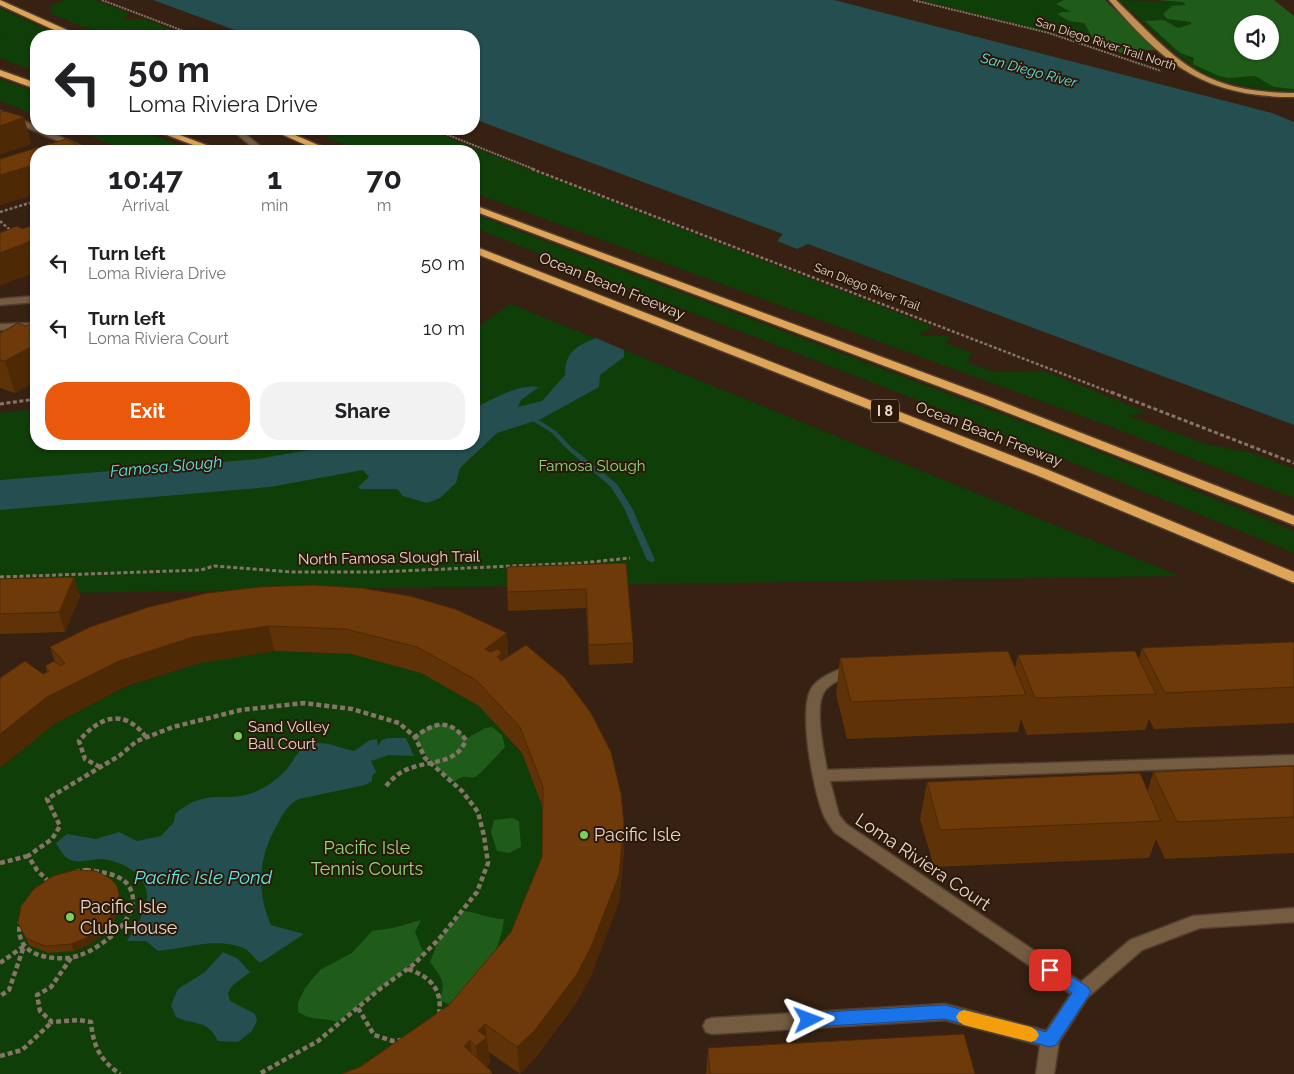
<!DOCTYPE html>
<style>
body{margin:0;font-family:Raleway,sans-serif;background:#f2f2f2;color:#202124;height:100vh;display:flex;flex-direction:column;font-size:19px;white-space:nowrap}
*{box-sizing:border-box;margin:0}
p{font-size:16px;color:#757577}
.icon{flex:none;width:28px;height:28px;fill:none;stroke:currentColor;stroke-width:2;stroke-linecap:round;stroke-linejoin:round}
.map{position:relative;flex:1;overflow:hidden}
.sheet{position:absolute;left:30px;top:145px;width:450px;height:305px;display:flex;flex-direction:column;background:#fff;border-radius:20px;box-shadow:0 1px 4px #0004}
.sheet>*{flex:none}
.guide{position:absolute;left:30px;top:30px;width:450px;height:105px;border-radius:20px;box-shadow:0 1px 4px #0004;background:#fff;color:#202124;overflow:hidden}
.controls{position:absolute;left:1234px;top:15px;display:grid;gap:10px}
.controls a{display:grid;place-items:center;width:45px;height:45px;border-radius:50%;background:#fff;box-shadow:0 1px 4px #0004;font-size:25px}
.pin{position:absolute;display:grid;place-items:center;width:42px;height:42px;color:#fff;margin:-21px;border-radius:10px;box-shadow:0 2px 8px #0006}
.me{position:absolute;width:55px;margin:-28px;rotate:87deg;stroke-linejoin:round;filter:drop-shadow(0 0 4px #0008)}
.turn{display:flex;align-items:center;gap:18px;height:105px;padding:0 15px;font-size:22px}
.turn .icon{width:65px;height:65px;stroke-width:2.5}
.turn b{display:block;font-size:35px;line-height:42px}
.eta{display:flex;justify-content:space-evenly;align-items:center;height:85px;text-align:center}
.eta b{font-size:30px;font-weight:700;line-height:35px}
.primary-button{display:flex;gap:10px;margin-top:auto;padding:10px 15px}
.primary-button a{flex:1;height:58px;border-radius:20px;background:#ea580c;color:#fff;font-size:20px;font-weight:700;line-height:58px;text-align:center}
.primary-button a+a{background:#f2f2f2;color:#202124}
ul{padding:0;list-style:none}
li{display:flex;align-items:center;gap:15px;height:65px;padding:0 15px}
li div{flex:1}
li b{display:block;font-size:19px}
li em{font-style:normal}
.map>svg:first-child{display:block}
.green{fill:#0f3e09}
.forest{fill:#205c19;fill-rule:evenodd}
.water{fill:#244e4f}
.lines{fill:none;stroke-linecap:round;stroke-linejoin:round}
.stream{fill:#244e4f;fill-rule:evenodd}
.minor-casing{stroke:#523e30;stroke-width:3}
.major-casing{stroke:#523e30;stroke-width:3}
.highway-casing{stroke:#523e30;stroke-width:3}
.path-far3{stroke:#867468;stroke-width:2;stroke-dasharray:2 1;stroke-linecap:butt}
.path-far2{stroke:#867468;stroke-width:2.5;stroke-dasharray:3 2;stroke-linecap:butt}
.path-far1{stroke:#867468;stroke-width:3;stroke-dasharray:4 2.5;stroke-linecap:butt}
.path{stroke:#867468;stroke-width:4.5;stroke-dasharray:5 3;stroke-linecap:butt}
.minor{fill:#735c3f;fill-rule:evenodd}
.major{fill:#c09051;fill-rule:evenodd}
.highway{fill:#dea457;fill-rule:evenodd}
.wall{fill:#5f3208}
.shaded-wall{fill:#4e2906}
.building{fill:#6f3a09;stroke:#4e2906}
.route{fill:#1a73e8;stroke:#114b97}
.slow{fill:#f59e0b}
.poi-dot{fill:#7bd156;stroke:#2c1808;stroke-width:2}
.labels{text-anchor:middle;stroke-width:4;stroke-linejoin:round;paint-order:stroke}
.far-street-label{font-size:12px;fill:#e5d7cd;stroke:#2c1808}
.far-water-label{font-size:14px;font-style:italic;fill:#5ee6e9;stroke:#2c1808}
.shield{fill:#2c1808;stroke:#ae9e92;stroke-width:1}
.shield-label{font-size:14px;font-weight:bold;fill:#e5d7cd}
.street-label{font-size:15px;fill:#e5d7cd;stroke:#2c1808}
.park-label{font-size:15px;fill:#8ada7f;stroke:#2c1808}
.poi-label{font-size:15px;fill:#e5d7cd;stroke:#2c1808;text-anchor:start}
.water-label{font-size:16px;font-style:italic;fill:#5ee6e9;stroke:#2c1808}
.near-poi-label{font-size:18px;fill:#e5d7cd;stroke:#2c1808;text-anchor:start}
.near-park-label{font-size:18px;fill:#8ada7f;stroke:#2c1808}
.near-street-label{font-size:18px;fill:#e5d7cd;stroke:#2c1808}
.near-water-label{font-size:19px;font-style:italic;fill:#5ee6e9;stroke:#2c1808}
</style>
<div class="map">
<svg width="1294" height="1074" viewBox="0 0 1294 1074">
<rect width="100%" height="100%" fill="#362112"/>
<!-- green -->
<g class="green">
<path d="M65,0H95L130,13L122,18C131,21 138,18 146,20C160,24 174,31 188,36H103L93,29L83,27L52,14L50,6Z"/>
<polygon points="921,0 1064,0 1057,4 1075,13 1069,21 1084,23 1096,44"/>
<path d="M1119,0L1182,2L1187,6H1172L1163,14L1167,19L1191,22V24L1178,28L1164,20L1146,21L1180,52L1229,78L1255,76L1274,87L1294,89V91C1260,90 1219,86 1191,65C1165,46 1143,21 1119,0Z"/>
<polygon points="0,8 61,36 36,36 36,71 0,58 0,37 2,36 0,35"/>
<polygon points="0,79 36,92 36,115 0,101"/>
<polygon points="71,129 134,129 196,151 129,151"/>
<polygon points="306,129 426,129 931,326 930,330 920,332 922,336 947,336 951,338 945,343 973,353 966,362 994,372 1044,371 1146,412 1129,416 1206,444 1252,453 1294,469 1294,498 1114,428 474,193 474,151 361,151"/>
<polygon points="474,214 1065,438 1294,531 1294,553 966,419 474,228"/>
<polygon points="511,304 1180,576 0,594 0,413 36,408 36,444 474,444 474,329"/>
<polygon points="274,651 351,654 421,673 479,706 522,753 545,814 544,884 513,959 393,1074 0,1074 0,768 56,723 126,687 200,663"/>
</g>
<!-- forest -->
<g class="forest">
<polygon points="1064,0 1105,0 1156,50 1140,50 1144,61 1096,44 1084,23 1069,21 1057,14 1062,12 1071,12 1056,4"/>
<path d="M1157,0H1274L1294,16V89L1274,87L1255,76L1229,78L1219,76L1193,64L1194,58L1180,53L1145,21L1164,20L1178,28L1191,24V22L1167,19L1163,14L1172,6L1186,5L1182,2ZM1242,24H1270V51H1242Z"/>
<path d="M437,724C450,724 459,729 466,739L485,728L492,727L502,735L505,747C500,752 480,775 475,777C470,779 468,776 463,777C460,777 456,781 453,782C437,768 423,756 415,737L427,727Z"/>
<polygon points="512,818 519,821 521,847 509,853 497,851 491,832 494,820"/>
<path d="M463,911C478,912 489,919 504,919C499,960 479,975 453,1006L439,1000C448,983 440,976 430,962L439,939Z"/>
<path d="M421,920L415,932L424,954L337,1022C323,1017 311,1021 298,1012V1003L305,988L320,970L352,953L372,931L393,928Z"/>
</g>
<!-- water -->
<g class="water">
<polygon points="153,0 834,0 1272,113 1294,122 1294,425 808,244 797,249 777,241 783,234 474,119 474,36 251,36"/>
<path d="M596,338L624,350V357L600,375L599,387L541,419L497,433L460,468L456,483L440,498L427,503L403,496L397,489H361L358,487L369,477L363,470L270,487L0,510V480L258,459L342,444H474V408C492,400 518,383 539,387L521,400L518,407L542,401L565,375C565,352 576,346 596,338Z"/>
<path d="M389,738H406L414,756L389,755L371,761L376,772L372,776V781L365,785L299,799C289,803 282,815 277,825C258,858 256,890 271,925L304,934L260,963C255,959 249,950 243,948C216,937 186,948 158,951L146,941H127C134,929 145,914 147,899C149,875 122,861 102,859C92,858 81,864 71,860C64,858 60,850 56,843L67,834L96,839L119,832L137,841L161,836L174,822L175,814C209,784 228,807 261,789C269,785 277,779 283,773C293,764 296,750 309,745C325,739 339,749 354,751L370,740L377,739L378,746L382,740Z"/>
<path d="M223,952L237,958L250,972L232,986L228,993L230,1001L255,1014L257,1021L252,1031L238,1042L218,1041C207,1019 196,1026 176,1017L171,1005L178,989L205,972Z"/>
</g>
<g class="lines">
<!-- stream -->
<polygon class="stream" points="527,413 556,431 571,447 617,484 632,508 655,560 654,562 651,562 647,560 624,508 611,487 567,449 552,433 525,416 524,415"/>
<!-- minor casing -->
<g class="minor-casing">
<g id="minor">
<polygon points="0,111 36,126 36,129 43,129 92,151 82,151 0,116"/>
<polygon points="231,129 239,129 266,151 257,151"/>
<polygon points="36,296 36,302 0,305 0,299"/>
<polygon points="36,323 36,329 0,330 0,324"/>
<path d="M853,665L858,667L860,670L858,673C847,677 830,682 824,692C814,708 824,752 827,770L1294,755V765L830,781L839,815L846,824L1081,982L1130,940L1193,916L1294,908V922L1200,928L1142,950L1088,997L1059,1042L1054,1074H1036L1040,1045L945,1020L712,1034L706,1032L703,1026L706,1020L712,1018L945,1004L1046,1031L1071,994L834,832C831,827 827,822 824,816C814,793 798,712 811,689C819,676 839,669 853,665Z"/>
</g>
</g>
<!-- major casing -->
<g class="major-casing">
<path id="major" d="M1109,0H1116C1178,61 1200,92 1294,93V97C1205,97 1165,65 1109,0Z"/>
</g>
<!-- highway casing -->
<g class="highway-casing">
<g id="highway">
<polygon points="0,0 76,34 77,36 67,36 0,5"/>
<polygon points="0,70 36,83 36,89 0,76"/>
<polygon points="151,129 164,129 222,151 209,151"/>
<polygon points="270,129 281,129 332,151 319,151"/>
<polygon points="474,205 992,398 1294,516 1294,525 983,403 474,211"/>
<polygon points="474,246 1046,469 1294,572 1294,583 1036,475 474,253"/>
</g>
</g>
<!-- path-far3 -->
<g class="path-far3">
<polyline points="102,0 197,36"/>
<polyline points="913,0 1049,33 1161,71"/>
<polyline points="433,129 536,170"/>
</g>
<!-- path-far2 -->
<g class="path-far2">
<polyline points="532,169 1115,394"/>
<polyline points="0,212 36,201"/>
<polyline points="0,221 9,229 10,233"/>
</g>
<!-- path-far1 -->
<g class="path-far1">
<polyline points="1111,392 1294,463"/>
<polyline points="0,404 36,399"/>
<polyline points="0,577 201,570 214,566 293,572 377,572 581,563 630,558"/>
</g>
<!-- path -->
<g class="path">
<path d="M100,767L85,759L79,741C100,716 124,708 146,737"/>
<path d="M386,786C392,779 399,772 408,769C430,760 456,765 466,740C449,718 435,722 415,737"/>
<polyline points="0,863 28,856"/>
<path d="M86,870C100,872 119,873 128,885C148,913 102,948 80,955C70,959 57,959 47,957C5,950 17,908 41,888C53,878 70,873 86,870Z"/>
<polyline points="49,882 37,870 28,856 52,839 60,826 47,799 119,756 137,741 173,727 241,710 304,703 352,709 399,723 415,737 425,758 462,791 478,812 484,836 488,863 477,892 439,939 413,965 381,988 318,1041 259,1074"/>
<path d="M71,958L51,987L37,995L40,1011L52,1022L79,1020L91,1022C93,1046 100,1060 120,1074"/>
<polyline points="0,963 24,946 9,990 0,996"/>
<path d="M408,969C431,977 443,990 439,1015"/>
<polyline points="358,1008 374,1035 393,1041 401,1040"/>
<polyline points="0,1056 22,1050 52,1022"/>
</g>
<!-- minor -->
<use href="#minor" class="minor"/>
<!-- major -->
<use href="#major" class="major"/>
<!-- highway -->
<use href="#highway" class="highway"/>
</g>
<!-- wall -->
<g class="wall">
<polygon points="66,139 85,149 86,151 36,151 36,195 36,194 0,205 0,159"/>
<polygon points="36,320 36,381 15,393 0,388 0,333 26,326"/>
<polygon points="626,563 633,643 633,663 589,665 586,608 508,611 507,592"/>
<polygon points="0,579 80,596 65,632 0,634"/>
<polygon points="208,593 509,656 624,824 624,851 619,902 592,973 578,1000 537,1056 520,1074 489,1052 490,1063 486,1067 492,1072 492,1074 341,1074 360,1067 449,1005 511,932 542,857 543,808 522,753 479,706 421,673 351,654 274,651 200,663 126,686 56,723 43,674 47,672 45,666 55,662 50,647"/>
<polygon points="1294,642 1294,723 1154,729 1149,719 1145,730 1027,735 1021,719 1018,732 847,739 836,694 840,658 1015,668 1018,655 1139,659 1142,648"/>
<polygon points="1294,766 1294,853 1165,859 1156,839 1149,858 934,867 920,819 927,782 1148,790 1153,772"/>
<polygon points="119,893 121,902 119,911 108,931 87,946 74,951 48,953 29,945 18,923"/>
<polygon points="708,1048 975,1074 706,1074"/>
</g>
<!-- shaded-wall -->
<g class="shaded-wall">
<polygon points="24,117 31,144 0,155 0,126"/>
<polygon points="85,149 86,151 76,151"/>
<polygon points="36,164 36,183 33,182 36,194 0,205 0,175"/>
<polygon points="36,239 36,272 0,286 0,253"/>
<polygon points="36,344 36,381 15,393 5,361"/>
<polygon points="74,577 80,596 65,632 59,612"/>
<polygon points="269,626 274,651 200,663 126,686 56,723 0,768 0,734 47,697 119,661 193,637"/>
<polygon points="507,633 509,659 503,663 485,649"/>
<polygon points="624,824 624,851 619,902 592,973 578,1000 537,1056 520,1074 517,1047"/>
<polygon points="117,886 121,902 119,911 108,931 87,946 74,951 71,944"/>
<polygon points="485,1024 490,1063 479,1073 476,1046 478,1031"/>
<polygon points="470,1040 473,1066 464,1046"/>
</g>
<!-- building -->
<g class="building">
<polygon points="4,111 24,117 0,126 0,112"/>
<polygon points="66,139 85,149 76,151 36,151 36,164 0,175 0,159"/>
<polygon points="36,224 36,239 0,253 0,233 17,226 22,229"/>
<polygon points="36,320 36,344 5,361 0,360 0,333 18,323 26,326"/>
<polygon points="626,563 633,643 589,645 586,589 507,592 507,567"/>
<polygon points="74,577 59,612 0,614 0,579"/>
<polygon points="312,585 361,588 410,596 455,609 507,633 485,649 490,652 498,649 502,653 497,657 501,661 526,645 564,677 591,713 611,752 621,794 624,824 619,875 591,947 577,974 535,1030 517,1047 485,1024 478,1031 487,1037 476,1046 470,1040 464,1046 492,1072 489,1074 341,1074 360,1067 449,1005 511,932 542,857 543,787 520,727 476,680 417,647 346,629 269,626 193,637 119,661 47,697 0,734 0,678 25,661 43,674 49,671 45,666 54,661 60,666 65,663 50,647 90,627 149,607 208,593 260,587"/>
<polygon points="1294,642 1294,687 1165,693 1142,648"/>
<polygon points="1008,651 1026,695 851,702 840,658"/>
<polygon points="1135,651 1156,694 1035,698 1018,655"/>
<polygon points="1294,766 1294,817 1177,822 1153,772"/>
<polygon points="1140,773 1161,821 940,830 927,782"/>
<polygon points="75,870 96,871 111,879 117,886 119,895 117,904 106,924 84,939 71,944 45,946 26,938 18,923 21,906 34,889 53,876"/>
<polygon points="964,1034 975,1074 710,1074 708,1048"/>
</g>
<!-- route -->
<polygon class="route" points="1050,963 1088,987 1091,992 1056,1045 1050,1047 945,1019 809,1027 803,1025 801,1020 803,1015 809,1013 945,1005 1046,1032 1072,993 1044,975 1042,970 1044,965"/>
<!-- slow -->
<polygon class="slow" points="964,1010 1031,1027 1036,1030 1039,1035 1036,1040 1031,1042 964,1025 959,1022 956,1017 959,1012"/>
<!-- markers -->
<g class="poi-dot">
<circle cx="238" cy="736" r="5"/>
<circle cx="584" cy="835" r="5"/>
<circle cx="70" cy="917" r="5"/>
</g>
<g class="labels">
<!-- far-street labels -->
<g class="far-street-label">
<text transform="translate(1106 44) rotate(18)" y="4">San Diego River Trail North</text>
<text transform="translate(867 287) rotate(21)" y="4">San Diego River Trail</text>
</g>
<!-- far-water labels -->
<g class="far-water-label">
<text transform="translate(1029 70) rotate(15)" y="5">San Diego River</text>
</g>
<!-- shield labels -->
<rect class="shield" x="871" y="399.5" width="28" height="23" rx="4"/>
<g class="shield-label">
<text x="885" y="416">I 8</text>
</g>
<!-- street labels -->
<g class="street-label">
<text transform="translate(612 286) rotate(22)" y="5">Ocean Beach Freeway</text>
<text transform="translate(989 434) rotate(21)" y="5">Ocean Beach Freeway</text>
<text transform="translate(389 558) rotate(-1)" y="5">North Famosa Slough Trail</text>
</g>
<!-- park labels -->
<g class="park-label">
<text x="592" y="471">Famosa Slough</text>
</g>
<!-- poi labels -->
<g class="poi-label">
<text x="248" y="732">Sand Volley<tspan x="248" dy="17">Ball Court</tspan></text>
</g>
<!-- water labels -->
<g class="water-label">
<text transform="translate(166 466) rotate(-5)" y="6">Famosa Slough</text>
</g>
<!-- near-poi labels -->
<g class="near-poi-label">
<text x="594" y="841">Pacific Isle</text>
<text x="80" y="913">Pacific Isle<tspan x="80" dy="21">Club House</tspan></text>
</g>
<!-- near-park labels -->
<g class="near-park-label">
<text x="367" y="854">Pacific Isle<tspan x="367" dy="21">Tennis Courts</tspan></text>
</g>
<!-- near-street labels -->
<g class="near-street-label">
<text transform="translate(923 862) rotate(34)" y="6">Loma Riviera Court</text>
</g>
<!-- near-water labels -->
<g class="near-water-label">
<text x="203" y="884">Pacific Isle Pond</text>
</g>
</g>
</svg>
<div class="controls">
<a><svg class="icon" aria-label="sound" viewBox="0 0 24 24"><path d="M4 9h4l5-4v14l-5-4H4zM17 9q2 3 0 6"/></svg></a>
</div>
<div class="pin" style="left:1050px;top:970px;background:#d93025"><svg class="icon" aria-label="arrive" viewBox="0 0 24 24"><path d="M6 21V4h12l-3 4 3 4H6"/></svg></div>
<svg class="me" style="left:809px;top:1020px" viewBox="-20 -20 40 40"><path d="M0-17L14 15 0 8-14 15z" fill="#1a73e8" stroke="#fff" stroke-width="4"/></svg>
<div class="guide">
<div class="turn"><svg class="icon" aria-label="left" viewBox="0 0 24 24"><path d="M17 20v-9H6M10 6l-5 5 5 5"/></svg><div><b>50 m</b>Loma Riviera Drive</div></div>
</div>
<section class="sheet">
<div class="eta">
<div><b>10:47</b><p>Arrival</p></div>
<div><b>1</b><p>min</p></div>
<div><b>70</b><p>m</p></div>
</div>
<ul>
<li><svg class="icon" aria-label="left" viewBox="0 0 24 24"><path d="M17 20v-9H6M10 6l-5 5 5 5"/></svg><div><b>Turn left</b><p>Loma Riviera Drive</p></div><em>50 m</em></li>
<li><svg class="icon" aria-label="left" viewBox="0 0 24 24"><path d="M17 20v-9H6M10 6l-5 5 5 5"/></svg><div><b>Turn left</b><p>Loma Riviera Court</p></div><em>10 m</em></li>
</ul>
<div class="primary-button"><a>Exit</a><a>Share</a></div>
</section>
</div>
